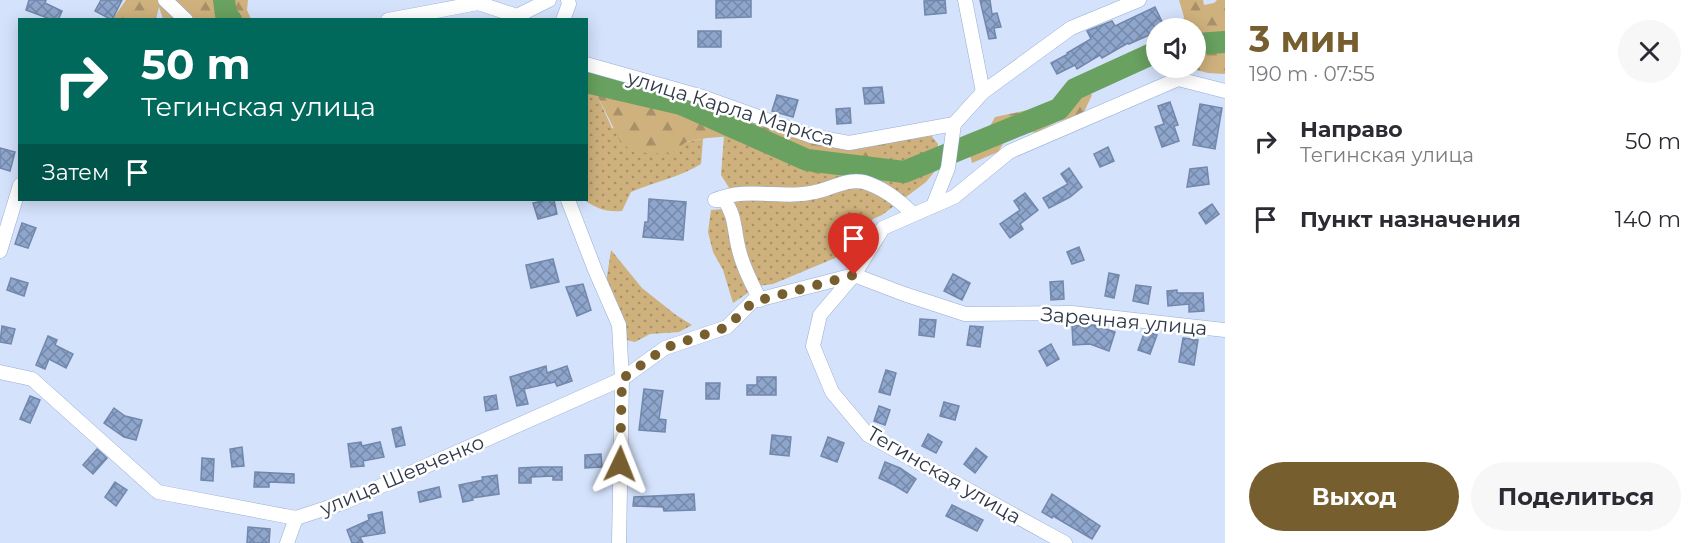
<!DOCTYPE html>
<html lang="ru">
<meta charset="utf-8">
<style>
body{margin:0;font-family:Montserrat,sans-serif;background:#f7f7f7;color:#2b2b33;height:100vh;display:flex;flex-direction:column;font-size:22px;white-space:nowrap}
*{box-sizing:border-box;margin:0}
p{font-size:20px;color:#7c7c81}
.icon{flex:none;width:33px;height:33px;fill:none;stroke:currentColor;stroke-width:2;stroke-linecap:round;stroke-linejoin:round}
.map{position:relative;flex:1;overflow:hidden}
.details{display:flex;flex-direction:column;background:#fff;width:480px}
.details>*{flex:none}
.hud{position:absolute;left:18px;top:18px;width:570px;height:183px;border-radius:0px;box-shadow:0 3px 15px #0003;background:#00695c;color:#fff;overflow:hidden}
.tools{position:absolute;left:1146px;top:18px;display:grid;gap:12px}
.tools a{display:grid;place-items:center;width:60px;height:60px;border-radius:50%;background:#fff;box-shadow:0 3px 15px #0003;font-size:30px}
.pin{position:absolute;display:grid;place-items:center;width:51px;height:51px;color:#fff;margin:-62px -26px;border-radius:50% 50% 50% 0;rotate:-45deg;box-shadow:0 0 6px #0007}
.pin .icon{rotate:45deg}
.me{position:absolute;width:66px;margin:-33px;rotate:2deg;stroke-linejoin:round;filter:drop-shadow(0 0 4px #0008)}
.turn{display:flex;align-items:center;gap:21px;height:126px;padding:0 24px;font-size:27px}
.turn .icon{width:78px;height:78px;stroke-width:2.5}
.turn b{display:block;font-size:42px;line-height:51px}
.then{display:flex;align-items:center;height:57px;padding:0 24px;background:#0003;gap:12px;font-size:22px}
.round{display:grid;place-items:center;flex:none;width:63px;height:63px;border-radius:32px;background:#f7f7f7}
.overview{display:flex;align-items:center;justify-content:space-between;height:102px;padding:0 24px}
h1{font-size:36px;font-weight:700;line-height:45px;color:#775e2f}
.primary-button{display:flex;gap:12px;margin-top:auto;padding:12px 24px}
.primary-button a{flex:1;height:69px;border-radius:36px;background:#775e2f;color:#fff;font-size:24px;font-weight:700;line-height:69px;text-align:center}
.primary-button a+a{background:#f7f7f7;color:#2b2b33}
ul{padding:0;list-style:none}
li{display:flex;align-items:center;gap:18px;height:78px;padding:0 24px}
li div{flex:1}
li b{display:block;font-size:22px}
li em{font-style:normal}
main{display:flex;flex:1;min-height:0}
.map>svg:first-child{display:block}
.grass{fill:url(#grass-dots)}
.forest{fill:url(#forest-firs)}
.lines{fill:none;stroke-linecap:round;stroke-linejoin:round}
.river{stroke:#68a160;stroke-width:22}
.building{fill:url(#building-cross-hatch);stroke:#7187ac;stroke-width:1.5}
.street-casing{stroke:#97add5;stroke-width:15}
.street{stroke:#fff;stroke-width:14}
.route{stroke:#775e2f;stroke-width:10;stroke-dasharray:0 18}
.labels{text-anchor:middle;stroke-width:5;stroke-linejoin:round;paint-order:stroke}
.street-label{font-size:20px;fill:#2f3848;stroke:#fff}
</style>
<main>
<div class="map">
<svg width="1225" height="543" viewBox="0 0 1225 543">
<defs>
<pattern id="grass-dots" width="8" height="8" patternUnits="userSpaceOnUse" patternTransform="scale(1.5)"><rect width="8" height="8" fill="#ceb17d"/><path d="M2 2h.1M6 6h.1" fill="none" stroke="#a89168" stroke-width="1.8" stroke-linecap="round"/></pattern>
<pattern id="forest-firs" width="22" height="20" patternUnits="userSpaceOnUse" patternTransform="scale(1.5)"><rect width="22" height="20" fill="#ceb17d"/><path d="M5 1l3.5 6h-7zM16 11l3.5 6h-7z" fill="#a89168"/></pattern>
<pattern id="building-cross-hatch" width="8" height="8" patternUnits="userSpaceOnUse" patternTransform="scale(1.5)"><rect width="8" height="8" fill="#8fa6cc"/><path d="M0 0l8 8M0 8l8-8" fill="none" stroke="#7588a8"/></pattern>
</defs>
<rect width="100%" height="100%" fill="#d4e2fb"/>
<!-- grass -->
<g class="grass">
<path d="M587,88L597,95L612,128L686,142L703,139L701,164C680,177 654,182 631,192L622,211C605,212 598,209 584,200H586Z"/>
<polygon points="930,134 938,144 935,171 926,182 882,215 873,219 848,250 840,256 773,284 758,286 733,303 723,270 713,252 708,232 711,210 724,209 733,194 721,175 724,136 733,136 741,143 777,153 806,171 886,140"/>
<polygon points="611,250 642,288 676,315 692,325 679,332 650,334 635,342 626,340 606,283"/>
</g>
<!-- forest -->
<g class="forest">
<polygon points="126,0 248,0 247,10 251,19 163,19 159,7 156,19 112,20"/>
<polygon points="1179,0 1203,0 1204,5 1214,3 1217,0 1225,0 1225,74 1208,73 1189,68 1196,68 1196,28 1181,28 1184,17"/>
<polygon points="586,64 811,136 886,140 883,161 858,176 829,176 806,171 777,153 741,143 733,136 707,138 686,142 670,154 646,153 629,149 619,139 597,95 587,88"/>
<polygon points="1087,89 1092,95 1083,114 1057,122 1037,132 1009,134 998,152 972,163 966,140 986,133 995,117 1047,106 1065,95"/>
</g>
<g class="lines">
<!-- river -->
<g class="river">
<polyline points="224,0 226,15 231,20"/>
<polyline points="1196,44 1225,42"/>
<polyline points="586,82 681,104 807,160 904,172 1059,109 1075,89 1156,52"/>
</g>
</g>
<!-- building -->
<g class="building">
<polygon points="29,0 46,0 45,3 62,11 58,20 53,20 26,10"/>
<polygon points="101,0 122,0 112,20 95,11"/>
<polygon points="716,0 751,0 751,17 716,18"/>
<polygon points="945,0 946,13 925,15 924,1"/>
<polygon points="980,0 990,0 992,14 997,13 1001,27 994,28 996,38 989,39"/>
<polygon points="1155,7 1165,28 1156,28 1156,32 1129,44 1128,43 1102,58 1100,55 1077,69 1075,65 1057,74 1051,63 1068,54 1067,53 1091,39 1087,31 1112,21 1115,26"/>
<rect x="698" y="31" width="23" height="16"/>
<polygon points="882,87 884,103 865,104 863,88"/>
<polygon points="777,95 798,100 793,117 772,111"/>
<polygon points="1170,102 1178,125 1174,126 1179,141 1162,147 1155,127 1164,124 1158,106"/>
<polygon points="1200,104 1222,108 1215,149 1193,145"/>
<polygon points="850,108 851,123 837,124 836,109"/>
<polygon points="1108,147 1114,161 1100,167 1094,154"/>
<polygon points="0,148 15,152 10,171 0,168"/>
<polygon points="1207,167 1209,184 1187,187 1190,169"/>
<polygon points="1069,168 1082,187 1070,197 1049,208 1043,198 1068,184 1061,174"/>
<polygon points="1025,193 1038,210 1020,224 1023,229 1010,238 1000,224 1020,210 1014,201"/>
<polygon points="649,199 686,202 683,240 643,237 645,222 648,222"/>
<polygon points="547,200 554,200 557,214 538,219 533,203"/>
<polygon points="1212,204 1219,214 1206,224 1199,213"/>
<polygon points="22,223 36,228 28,248 15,244"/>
<polygon points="1079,247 1084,260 1072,264 1067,252"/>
<polygon points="553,259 559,282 531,288 526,265"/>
<polygon points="1109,273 1119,275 1114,298 1105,296"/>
<polygon points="953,274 970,283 962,300 944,291"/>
<polygon points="11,278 28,283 24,296 7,290"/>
<polygon points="1063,281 1064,299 1051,300 1050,282"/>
<polygon points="583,284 591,310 577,316 566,287"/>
<polygon points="1136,285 1151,287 1148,304 1133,301"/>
<polygon points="1177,290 1177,293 1203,293 1204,311 1189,312 1189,304 1168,306 1167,291"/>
<polygon points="920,319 936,320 934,337 919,335"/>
<polygon points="1094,325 1115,332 1109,351 1090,344 1073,345 1072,326"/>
<polygon points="2,326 15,329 11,344 0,342"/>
<polygon points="970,326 983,327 980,347 967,345"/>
<polygon points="1145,331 1157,335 1150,354 1138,350"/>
<polygon points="48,336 57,340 55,345 73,354 66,368 49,359 45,369 36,365"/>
<polygon points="1183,338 1198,340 1194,365 1179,362"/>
<polygon points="1051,344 1059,359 1047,366 1039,351"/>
<polygon points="546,366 547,373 567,366 572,381 557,386 555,382 524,389 528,404 517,406 510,377"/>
<polygon points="886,370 896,373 890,395 879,392"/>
<polygon points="757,377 776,377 776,395 747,395 747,385 757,385"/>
<polygon points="706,383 720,383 719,399 706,399"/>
<polygon points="644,389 663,391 659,419 666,420 665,432 639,430"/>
<polygon points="496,395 498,409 486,411 484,397"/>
<polygon points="30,396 40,400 30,423 20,419"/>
<polygon points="944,402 959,406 955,420 940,416"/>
<polygon points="879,406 890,410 885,425 874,421"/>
<polygon points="114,408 125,416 142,420 136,440 124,437 104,423"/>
<polygon points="401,427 405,445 396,447 392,429"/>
<polygon points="928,434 942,442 936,453 922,446"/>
<polygon points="772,435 791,437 789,456 770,454"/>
<polygon points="828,437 844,443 837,462 821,456"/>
<polygon points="361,442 362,446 380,442 384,457 363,461 364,466 351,467 348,444"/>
<polygon points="242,447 244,466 232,467 230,449"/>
<polygon points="976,448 987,457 975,473 964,464"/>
<polygon points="97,449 107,458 93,474 83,465"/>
<polygon points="601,454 602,467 585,468 585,455"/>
<polygon points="202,458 214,459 213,481 201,480"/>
<polygon points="885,462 900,468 916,479 907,493 894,485 879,478"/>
<polygon points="540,467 562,467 562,480 553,480 553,476 531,477 531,483 519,483 519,468"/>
<polygon points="255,472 294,474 294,483 269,482 269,487 254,487"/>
<polygon points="497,475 499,494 472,498 473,500 463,502 459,485 483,480 482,477"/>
<polygon points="115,482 127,490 116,506 105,497"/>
<polygon points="439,487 441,497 420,502 418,492"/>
<polygon points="694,494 695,510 664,511 663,507 633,506 634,497"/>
<polygon points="1052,494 1100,526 1092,539 1053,516 1052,518 1042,512"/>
<polygon points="952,505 983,520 977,531 946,516"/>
<polygon points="382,512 385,533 360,537 363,543 352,543 347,530 369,520 368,515"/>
<polygon points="248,527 270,529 269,543 247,543"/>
</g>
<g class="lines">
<!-- street casing -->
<g class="street-casing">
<g id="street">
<polyline points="165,0 186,20"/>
<polyline points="965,0 983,92"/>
<polyline points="388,20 478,3 517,16 549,0"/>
<polyline points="563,20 569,4 568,0"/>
<polyline points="586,64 703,97 811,136 849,143 954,124 983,92 1071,28 1139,0"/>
<polyline points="568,200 595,270 619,325 622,379 619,543"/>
<polyline points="933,206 948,168 954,124"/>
<polyline points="0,251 20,185"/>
<polyline points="854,275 904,294 965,314 1072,313 1225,330"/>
<path d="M760,300C752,284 743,268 739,250C734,232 736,215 724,200H715C748,186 782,200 815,192C831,189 847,178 864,182C884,188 899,200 913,214"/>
<polyline points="0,372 32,379 158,492 296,518 345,502 622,379 665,348 727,327 753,301 854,275"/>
<polyline points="287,543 296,518"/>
<polyline points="1065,543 868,435 832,392 813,346 820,315 854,275 883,228 954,197 1009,152 1178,79 1225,91"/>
</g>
</g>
<!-- street -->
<use href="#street" class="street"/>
</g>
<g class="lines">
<!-- route -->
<polyline class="route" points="620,464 622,379 665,348 727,327 753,302 854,275"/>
</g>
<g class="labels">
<!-- street labels -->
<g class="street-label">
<text transform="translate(731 108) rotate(17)" y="7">улица Карла Маркса</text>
<text transform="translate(1124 321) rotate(5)" y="7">Заречная улица</text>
<text transform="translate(402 475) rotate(-23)" y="7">улица Шевченко</text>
<text transform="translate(944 475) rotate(30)" y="7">Тегинская улица</text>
</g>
</g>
</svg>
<div class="tools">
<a><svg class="icon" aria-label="sound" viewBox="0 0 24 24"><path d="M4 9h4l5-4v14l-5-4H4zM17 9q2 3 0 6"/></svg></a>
</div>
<div class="pin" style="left:854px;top:275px;background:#d93025"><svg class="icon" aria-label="arrive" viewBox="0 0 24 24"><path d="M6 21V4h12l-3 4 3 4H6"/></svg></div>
<svg class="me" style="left:620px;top:464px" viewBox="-20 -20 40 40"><path d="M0-17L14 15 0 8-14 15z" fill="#775e2f" stroke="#fff" stroke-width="4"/></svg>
<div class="hud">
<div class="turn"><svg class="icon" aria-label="right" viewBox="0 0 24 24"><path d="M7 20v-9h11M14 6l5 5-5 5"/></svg><div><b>50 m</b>Тегинская улица</div></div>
<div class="then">Затем<svg class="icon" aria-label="arrive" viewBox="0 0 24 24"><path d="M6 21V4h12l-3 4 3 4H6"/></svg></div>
</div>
</div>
<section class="details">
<div class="overview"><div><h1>3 мин</h1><p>190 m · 07:55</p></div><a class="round"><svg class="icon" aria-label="close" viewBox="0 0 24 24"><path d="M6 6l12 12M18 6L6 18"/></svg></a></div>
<ul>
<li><svg class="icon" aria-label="right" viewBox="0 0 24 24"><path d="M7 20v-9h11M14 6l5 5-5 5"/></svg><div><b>Направо</b><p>Тегинская улица</p></div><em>50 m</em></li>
<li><svg class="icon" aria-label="arrive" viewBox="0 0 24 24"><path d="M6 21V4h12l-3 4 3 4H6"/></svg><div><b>Пункт назначения</b></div><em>140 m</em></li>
</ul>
<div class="primary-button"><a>Выход</a><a>Поделиться</a></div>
</section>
</main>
